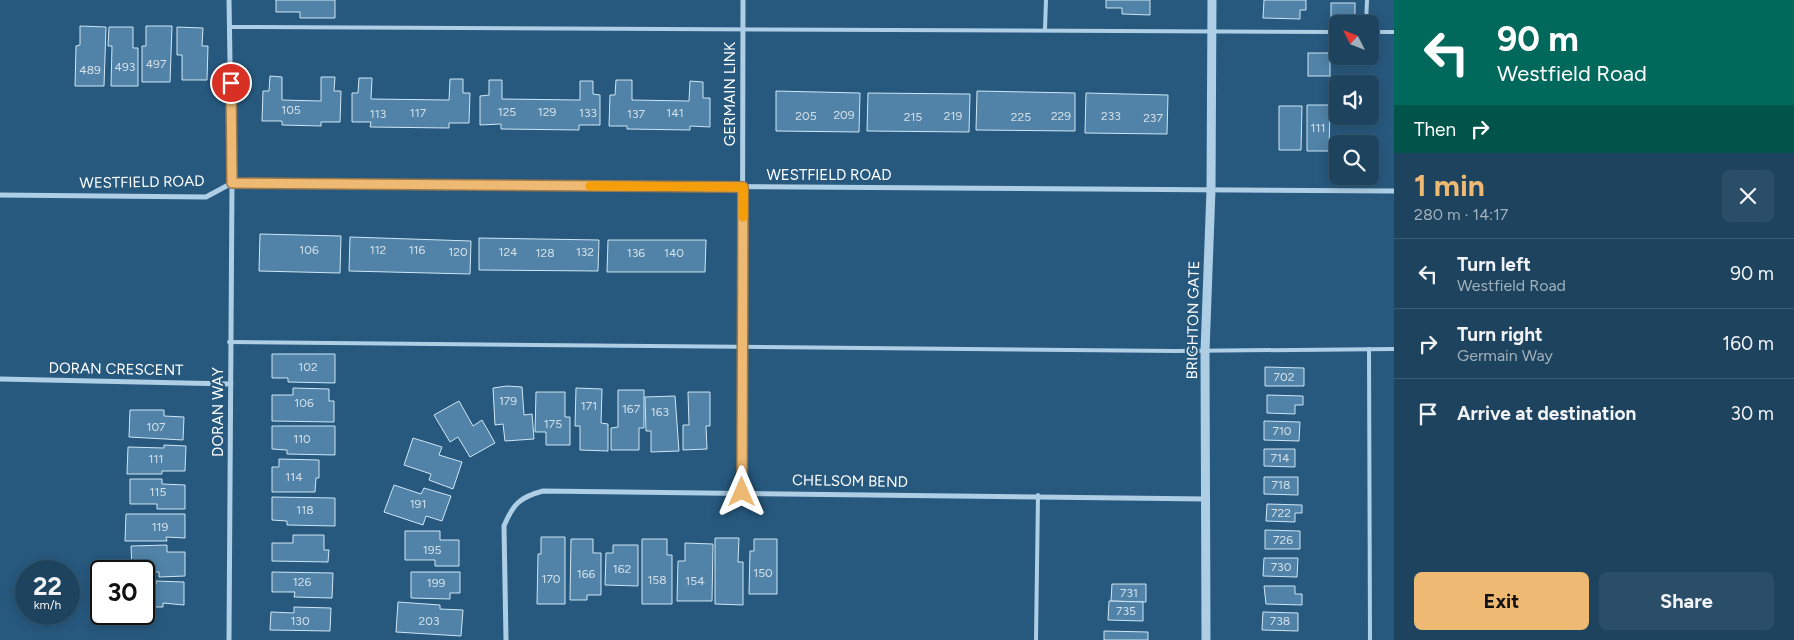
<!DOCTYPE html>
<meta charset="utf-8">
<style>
body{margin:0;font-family:Figtree,sans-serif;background:#2a4e67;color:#f1f3f6;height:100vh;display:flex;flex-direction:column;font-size:19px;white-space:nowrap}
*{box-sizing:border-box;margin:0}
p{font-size:16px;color:#a0b0bc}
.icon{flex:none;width:28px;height:28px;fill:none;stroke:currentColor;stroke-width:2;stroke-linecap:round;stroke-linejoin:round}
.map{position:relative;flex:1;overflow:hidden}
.side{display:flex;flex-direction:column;background:#1d435e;width:400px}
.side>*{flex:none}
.guide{background:#00695c;color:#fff;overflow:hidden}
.needle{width:32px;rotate:312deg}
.fabs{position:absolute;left:1329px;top:15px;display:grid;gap:10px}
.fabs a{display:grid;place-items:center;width:50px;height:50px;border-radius:8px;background:#1d435e;box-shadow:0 2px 12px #0003,0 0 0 1px #3b5c73;font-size:25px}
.speed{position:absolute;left:15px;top:560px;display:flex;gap:10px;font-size:25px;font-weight:700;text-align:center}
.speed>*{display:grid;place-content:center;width:65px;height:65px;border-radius:50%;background:#1d435e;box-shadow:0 2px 12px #0003,0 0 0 1px #3b5c73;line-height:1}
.speed small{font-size:12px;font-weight:400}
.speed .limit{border:2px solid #111;border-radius:8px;background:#fff;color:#111}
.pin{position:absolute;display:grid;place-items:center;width:42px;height:42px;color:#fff;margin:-21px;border:2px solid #fff;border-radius:50%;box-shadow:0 1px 5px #0007}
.me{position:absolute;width:55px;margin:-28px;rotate:0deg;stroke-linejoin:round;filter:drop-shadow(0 0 4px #0008)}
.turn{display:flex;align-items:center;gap:18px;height:105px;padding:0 20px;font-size:22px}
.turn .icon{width:65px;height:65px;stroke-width:2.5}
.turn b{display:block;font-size:35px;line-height:42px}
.then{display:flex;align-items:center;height:48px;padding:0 20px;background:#0003;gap:10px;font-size:19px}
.round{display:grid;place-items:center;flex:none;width:52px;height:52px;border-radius:8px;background:#2a4e67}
.headline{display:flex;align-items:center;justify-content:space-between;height:85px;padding:0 20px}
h1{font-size:30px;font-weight:700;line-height:38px;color:#edb973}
.cta{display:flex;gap:10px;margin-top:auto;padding:10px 20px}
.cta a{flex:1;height:58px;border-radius:8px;background:#edb973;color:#111;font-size:20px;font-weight:700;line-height:58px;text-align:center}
.cta a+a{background:#2a4e67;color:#f1f3f6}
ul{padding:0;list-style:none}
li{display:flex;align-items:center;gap:15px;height:70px;padding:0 20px;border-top:1px solid #3b5c73}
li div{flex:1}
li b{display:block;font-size:19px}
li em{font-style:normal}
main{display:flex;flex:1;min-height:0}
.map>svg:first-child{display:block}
.building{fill:#5083a7;stroke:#d0e6f4}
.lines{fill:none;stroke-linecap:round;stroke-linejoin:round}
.service{stroke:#adcee5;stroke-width:4}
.minor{stroke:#adcee5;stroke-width:5}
.tertiary{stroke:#adcee5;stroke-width:9}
.route-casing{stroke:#9a784b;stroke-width:12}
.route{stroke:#edb973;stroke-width:9}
.slow{stroke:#f59e0b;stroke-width:9}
.labels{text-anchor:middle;stroke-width:4;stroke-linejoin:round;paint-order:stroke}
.number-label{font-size:12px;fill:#d3e0e9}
.street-label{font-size:15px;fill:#fff;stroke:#27597e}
</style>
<main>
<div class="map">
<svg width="1394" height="640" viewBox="0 0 1394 640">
<rect width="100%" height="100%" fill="#27597e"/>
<!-- building -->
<g class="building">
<polygon points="276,0 335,0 335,18 300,18 300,12 276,12"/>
<polygon points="1106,0 1150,0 1150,15 1122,14 1122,8 1106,8"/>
<polygon points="1264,0 1306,0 1306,10 1300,10 1300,19 1263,18"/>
<rect x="1331" y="3" width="24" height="20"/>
<polygon points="80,26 106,27 104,86 75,86 76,46 80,45"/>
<polygon points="146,26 172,26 170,82 142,82 142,46 146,46"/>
<polygon points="109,27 133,27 133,48 138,48 138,86 111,86 112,46 108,46"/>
<polygon points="177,27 203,28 202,46 208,46 207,80 182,80 182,55 177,55"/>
<rect x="1308" y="53" width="22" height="23"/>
<polygon points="270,76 282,77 282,100 321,101 321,77 335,77 334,91 341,91 340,122 321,122 321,126 282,125 282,121 262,121 263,91 269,91"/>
<polygon points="359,78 372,78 371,99 449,100 450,79 463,79 463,93 470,93 469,123 449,123 449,128 370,127 371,122 352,122 352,93 358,93"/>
<polygon points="489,80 502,80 502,99 580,100 580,81 593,81 593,94 600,95 600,125 579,125 579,130 501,129 501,124 480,125 480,96 489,95"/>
<polygon points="616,80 632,80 632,100 689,101 690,81 703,82 703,98 710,98 710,127 690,126 690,130 627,129 627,126 609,126 610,95 615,95"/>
<polygon points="776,91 860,93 859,132 776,131"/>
<polygon points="977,91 1075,93 1075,131 976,130"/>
<polygon points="868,93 970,94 969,132 867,131"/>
<polygon points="1086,93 1168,95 1167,134 1085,133"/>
<polygon points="1307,105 1330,105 1329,151 1307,151"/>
<polygon points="1279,106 1302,106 1301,150 1279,150"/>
<polygon points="260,234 341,236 340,273 259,271"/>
<polygon points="350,237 471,241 470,274 349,271"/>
<polygon points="479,238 599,240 598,271 479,270"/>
<polygon points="608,240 706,240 705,272 607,272"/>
<polygon points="272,354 335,354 335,383 288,382 288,378 272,378"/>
<polygon points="1265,367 1304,368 1304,386 1265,386"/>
<polygon points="507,386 522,387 524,415 532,414 534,439 505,441 503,424 495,425 493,388"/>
<polygon points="293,388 329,389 329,401 334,401 334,422 272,421 272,395 293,395"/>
<polygon points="576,388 602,389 601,423 608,424 608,451 580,450 580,426 575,426"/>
<polygon points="618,390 644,390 644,428 639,428 639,450 611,450 611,428 618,427"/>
<polygon points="536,392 565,392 565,417 570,417 570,445 546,445 546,432 535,432"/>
<polygon points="688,392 710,392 710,426 706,426 707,449 683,450 683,425 689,425"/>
<polygon points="1267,395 1303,396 1303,405 1295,405 1295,414 1267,413"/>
<polygon points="675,396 679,451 651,452 651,431 646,431 645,397"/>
<polygon points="459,401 473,426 482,420 495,443 470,457 458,437 450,442 434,415"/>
<polygon points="130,410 164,410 164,416 184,417 183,440 129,437"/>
<polygon points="1264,421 1300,422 1299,441 1264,440"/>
<polygon points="272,426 335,426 335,455 287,454 287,450 272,449"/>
<polygon points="413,438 442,447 439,455 462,462 453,489 429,480 431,474 404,465"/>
<polygon points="164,445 186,446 185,471 162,471 162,474 127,474 128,447 164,448"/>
<polygon points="1264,449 1295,449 1295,467 1264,466"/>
<polygon points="279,459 319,460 319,478 316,478 315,492 272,492 272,467 279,467"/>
<polygon points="1264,477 1298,477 1298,495 1264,494"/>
<polygon points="130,479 162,479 162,484 185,485 185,509 157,509 157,504 130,504"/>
<polygon points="394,485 421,494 424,488 451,496 442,521 426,516 423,525 384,512"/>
<polygon points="272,497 335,498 335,526 287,525 287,521 272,520"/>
<polygon points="1267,504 1302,505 1302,513 1295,513 1295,522 1266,521"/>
<polygon points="126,514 185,514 185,538 166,537 167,541 125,541"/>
<polygon points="1265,530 1300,531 1300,549 1265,549"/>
<polygon points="405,531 440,531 440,540 459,540 459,566 435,566 435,560 405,560"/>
<polygon points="293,535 324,535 324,550 329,550 328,562 272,561 272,543 293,543"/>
<polygon points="541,537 565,537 565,604 537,604 538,554 541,554"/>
<polygon points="715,538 739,538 738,562 743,562 743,605 715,604"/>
<polygon points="571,539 593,539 593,553 601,553 601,595 587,595 587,600 570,600"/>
<polygon points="642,539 667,539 667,555 672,555 672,604 642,604"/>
<polygon points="754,539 777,539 777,594 749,594 750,551 754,551"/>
<polygon points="685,543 713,544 712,601 677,601 678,561 685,561"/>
<polygon points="167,545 167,552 185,552 185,576 159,577 159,572 132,571 131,546"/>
<polygon points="613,545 638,545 638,586 605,585 606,553 613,553"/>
<polygon points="1264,558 1298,558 1297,577 1263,576"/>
<polygon points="272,572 333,573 332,598 294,597 295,592 272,592"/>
<polygon points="411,572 460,572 460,593 450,593 450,599 411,598"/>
<polygon points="156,581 184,582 184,605 163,603 163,607 145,607 144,610 144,584 156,584"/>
<polygon points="1112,584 1146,584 1146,602 1111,601"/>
<polygon points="1264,586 1295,586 1295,594 1302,594 1302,605 1266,604"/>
<polygon points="1109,601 1143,602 1143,621 1108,620"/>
<polygon points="398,602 440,605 440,609 463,610 461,636 396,632"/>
<polygon points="294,607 331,608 330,631 270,630 271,612 294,613"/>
<polygon points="1263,612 1298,613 1298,631 1262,630"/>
<polygon points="1104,631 1148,632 1148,640 1104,640"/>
</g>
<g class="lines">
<!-- service -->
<g class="service">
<polyline points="1366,24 1367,0"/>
<polyline points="231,27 1338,32"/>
<polyline points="1045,29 1046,0"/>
<polyline points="1370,32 1394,32"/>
<polyline points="229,342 1175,351 1394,349"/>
<polyline points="1369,349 1370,640"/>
<polyline points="1036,640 1038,495"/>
</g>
<!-- minor -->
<g class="minor">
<polyline points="229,0 232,183 229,640"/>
<polyline points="0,195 206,197 232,183 1394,191"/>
<polyline points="0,379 231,384"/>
<polyline points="742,492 743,0"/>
<path d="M506,640L504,526C513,504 520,497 543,491L1206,499"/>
</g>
<!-- tertiary -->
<polyline class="tertiary" points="1206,640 1205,351 1211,190 1212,0"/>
</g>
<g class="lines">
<!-- route casing -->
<g class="route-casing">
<polyline id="route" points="231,83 232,183 743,187 742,492"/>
</g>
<!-- route -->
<use href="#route" class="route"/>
<!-- slow -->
<polyline class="slow" points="590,186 743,187 743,217"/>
</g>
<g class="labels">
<!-- number labels -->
<g class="number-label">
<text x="156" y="68">497</text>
<text x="125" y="71">493</text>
<text x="90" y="74">489</text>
<text x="291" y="114">105</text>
<text x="507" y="116">125</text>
<text x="547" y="116">129</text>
<text x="418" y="117">117</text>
<text x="588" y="117">133</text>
<text x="675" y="117">141</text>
<text x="378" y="118">113</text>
<text x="636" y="118">137</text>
<text x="844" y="119">209</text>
<text x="806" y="120">205</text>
<text x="953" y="120">219</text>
<text x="1061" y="120">229</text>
<text x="1111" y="120">233</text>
<text x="913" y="121">215</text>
<text x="1021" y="121">225</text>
<text x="1153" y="122">237</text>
<text x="1318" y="132">111</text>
<text x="309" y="254">106</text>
<text x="378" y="254">112</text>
<text x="417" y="254">116</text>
<text x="458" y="256">120</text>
<text x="508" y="256">124</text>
<text x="585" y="256">132</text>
<text x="545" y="257">128</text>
<text x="636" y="257">136</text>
<text x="674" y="257">140</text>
<text x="308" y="371">102</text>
<text x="1284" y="381">702</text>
<text x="508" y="405">179</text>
<text x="304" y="407">106</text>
<text x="589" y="410">171</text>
<text x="631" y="413">167</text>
<text x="660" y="416">163</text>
<text x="553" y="428">175</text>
<text x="156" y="431">107</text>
<text x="1282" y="435">710</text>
<text x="302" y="443">110</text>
<text x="1280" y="462">714</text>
<text x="156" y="463">111</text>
<text x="294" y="481">114</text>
<text x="1281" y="489">718</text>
<text x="158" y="496">115</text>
<text x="418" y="508">191</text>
<text x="305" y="514">118</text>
<text x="1281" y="517">722</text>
<text x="160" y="531">119</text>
<text x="1283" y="544">726</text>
<text x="432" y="554">195</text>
<text x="1281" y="571">730</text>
<text x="622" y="573">162</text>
<text x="763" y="577">150</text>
<text x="586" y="578">166</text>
<text x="551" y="583">170</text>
<text x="657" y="584">158</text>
<text x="695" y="585">154</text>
<text x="302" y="586">126</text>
<text x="436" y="587">199</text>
<text x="1129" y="597">731</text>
<text x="1126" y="615">735</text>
<text x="300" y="625">130</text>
<text x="429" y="625">203</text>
<text x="1280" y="625">738</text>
</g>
<!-- street labels -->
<g class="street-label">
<text transform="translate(730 94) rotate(-90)" y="5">GERMAIN LINK</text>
<text x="829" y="180">WESTFIELD ROAD</text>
<text transform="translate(142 182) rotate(-1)" y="5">WESTFIELD ROAD</text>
<text transform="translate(1193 320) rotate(-89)" y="5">BRIGHTON GATE</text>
<text transform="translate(116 369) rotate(1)" y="5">DORAN CRESCENT</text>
<text transform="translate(218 412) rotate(-90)" y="5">DORAN WAY</text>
<text transform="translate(850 481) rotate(1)" y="5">CHELSOM BEND</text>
</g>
</g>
</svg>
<div class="fabs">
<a><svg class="needle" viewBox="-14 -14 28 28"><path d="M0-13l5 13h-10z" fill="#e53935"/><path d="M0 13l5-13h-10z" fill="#a0b0bc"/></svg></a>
<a><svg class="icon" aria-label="sound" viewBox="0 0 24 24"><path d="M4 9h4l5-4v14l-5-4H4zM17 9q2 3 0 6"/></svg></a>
<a><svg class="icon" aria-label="search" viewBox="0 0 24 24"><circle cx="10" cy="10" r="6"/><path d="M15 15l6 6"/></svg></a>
</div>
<div class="speed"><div>22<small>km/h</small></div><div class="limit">30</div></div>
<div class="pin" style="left:231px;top:83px;background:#d93025"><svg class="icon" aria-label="arrive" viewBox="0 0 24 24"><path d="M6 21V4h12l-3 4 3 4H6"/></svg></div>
<svg class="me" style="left:742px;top:492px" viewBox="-20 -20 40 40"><path d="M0-17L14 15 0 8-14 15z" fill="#edb973" stroke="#fff" stroke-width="4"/></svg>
</div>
<section class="side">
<div class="guide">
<div class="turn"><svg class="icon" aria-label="left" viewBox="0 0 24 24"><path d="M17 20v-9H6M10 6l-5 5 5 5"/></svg><div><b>90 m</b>Westfield Road</div></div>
<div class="then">Then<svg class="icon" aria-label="right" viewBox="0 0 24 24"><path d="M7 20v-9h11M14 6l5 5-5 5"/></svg></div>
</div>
<div class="headline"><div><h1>1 min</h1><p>280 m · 14:17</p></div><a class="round"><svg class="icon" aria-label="close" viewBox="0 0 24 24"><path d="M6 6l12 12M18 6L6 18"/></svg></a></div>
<ul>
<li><svg class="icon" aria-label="left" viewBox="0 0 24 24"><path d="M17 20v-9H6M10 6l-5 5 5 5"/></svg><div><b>Turn left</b><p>Westfield Road</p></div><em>90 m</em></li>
<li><svg class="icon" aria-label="right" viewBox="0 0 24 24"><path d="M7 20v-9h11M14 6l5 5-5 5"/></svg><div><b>Turn right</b><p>Germain Way</p></div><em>160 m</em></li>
<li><svg class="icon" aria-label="arrive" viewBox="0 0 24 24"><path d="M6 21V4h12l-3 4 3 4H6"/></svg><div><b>Arrive at destination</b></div><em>30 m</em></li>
</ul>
<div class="cta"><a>Exit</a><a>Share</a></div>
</section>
</main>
